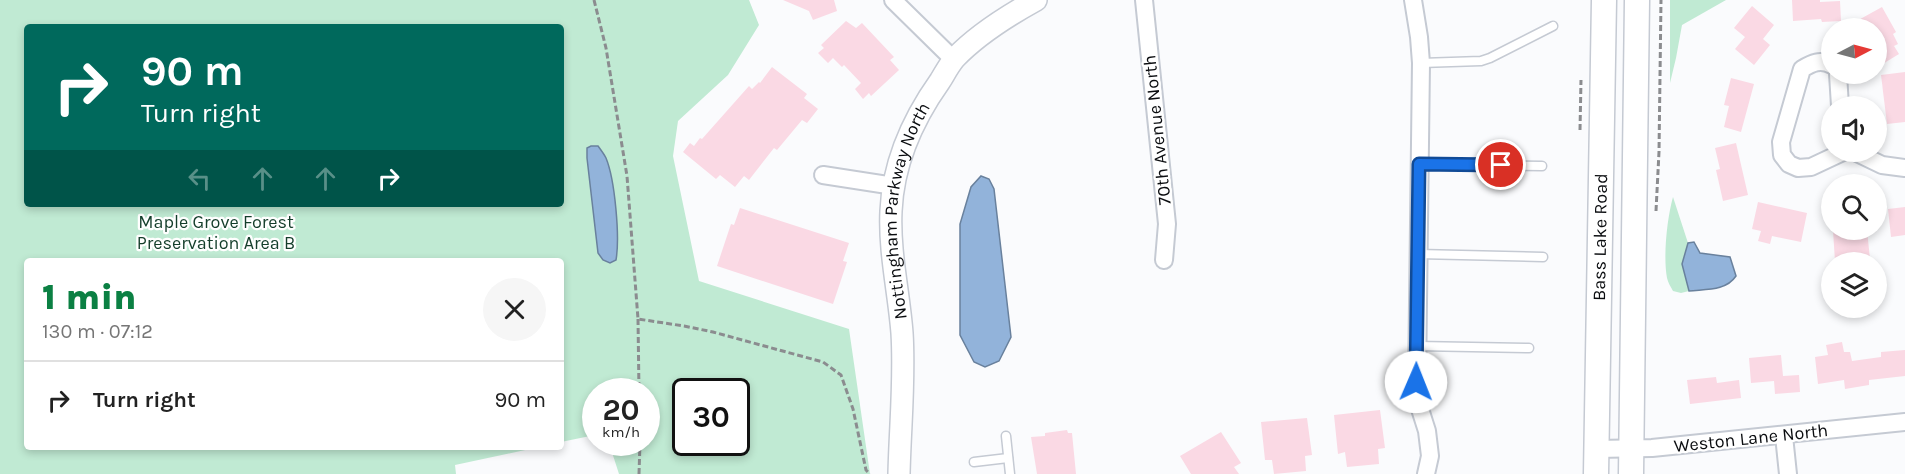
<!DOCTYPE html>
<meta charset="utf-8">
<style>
body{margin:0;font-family:Karla,sans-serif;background:#f6f6f6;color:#222;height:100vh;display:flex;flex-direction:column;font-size:22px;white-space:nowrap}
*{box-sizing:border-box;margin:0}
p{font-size:20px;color:#767676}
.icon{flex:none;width:33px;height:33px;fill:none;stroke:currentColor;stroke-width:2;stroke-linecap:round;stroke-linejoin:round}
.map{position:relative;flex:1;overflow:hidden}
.side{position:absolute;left:24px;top:258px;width:540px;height:192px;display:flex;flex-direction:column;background:#fff;border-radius:6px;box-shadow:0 3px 9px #0003}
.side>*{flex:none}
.hud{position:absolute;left:24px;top:24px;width:540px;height:183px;border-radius:6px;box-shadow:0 3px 9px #0003;background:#00695c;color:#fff;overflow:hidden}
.needle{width:39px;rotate:84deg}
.fabs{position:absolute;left:1821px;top:18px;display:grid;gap:12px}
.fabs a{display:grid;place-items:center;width:66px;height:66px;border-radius:50%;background:#fff;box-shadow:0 3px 9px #0003;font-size:30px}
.speed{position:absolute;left:582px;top:378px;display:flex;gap:12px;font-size:30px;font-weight:700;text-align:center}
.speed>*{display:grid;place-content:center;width:78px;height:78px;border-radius:50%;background:#fff;box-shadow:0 3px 9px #0003;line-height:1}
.speed small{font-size:15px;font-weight:400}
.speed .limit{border:3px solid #111;border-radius:9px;background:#fff;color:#111}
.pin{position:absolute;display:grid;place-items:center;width:51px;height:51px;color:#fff;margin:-26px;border:3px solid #fff;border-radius:50%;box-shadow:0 2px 6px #0007}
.me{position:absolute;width:66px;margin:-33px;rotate:1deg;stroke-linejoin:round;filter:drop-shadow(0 0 4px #0008)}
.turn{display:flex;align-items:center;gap:21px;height:126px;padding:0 18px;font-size:27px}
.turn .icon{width:78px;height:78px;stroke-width:2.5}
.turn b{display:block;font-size:42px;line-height:51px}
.lanes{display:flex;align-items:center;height:57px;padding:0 18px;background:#0003;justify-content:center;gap:30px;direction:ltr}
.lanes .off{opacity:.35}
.round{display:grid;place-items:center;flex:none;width:63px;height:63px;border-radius:32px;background:#f6f6f6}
.headline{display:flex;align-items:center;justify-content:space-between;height:102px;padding:0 18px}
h1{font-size:36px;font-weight:800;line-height:45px;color:#0b8043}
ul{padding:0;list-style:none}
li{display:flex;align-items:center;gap:18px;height:78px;padding:0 18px;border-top:2px solid #e0e0e0}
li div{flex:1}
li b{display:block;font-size:22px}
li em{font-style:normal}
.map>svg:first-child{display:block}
.green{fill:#c0ead3;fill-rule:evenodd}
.water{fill:#92b3da;stroke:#69819d;stroke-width:1.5}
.building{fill:#fad9e4}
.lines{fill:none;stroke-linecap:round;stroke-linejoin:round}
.service-casing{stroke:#c5cad3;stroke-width:11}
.minor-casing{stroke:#c5cad3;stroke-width:20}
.tertiary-casing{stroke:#c5cad3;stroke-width:24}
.secondary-casing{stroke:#c5cad3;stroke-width:27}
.path{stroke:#8b8c8f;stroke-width:3;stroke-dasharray:6 3;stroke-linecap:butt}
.service{stroke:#fff;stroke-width:8}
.minor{stroke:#fff;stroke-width:16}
.tertiary{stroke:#fff;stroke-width:21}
.secondary{stroke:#fff;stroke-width:24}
.route-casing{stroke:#114b97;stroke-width:15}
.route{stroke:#1a73e8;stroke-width:10}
.labels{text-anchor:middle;stroke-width:4.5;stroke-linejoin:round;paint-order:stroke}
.street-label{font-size:18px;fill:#0a0c0f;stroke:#fff}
.park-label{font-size:18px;fill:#143e2b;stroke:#fff}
</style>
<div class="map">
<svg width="1905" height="474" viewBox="0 0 1905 474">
<rect width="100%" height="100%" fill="#fafbfd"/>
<!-- green -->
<g class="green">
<path d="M0,0H749L759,25L728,75L678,121L673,156L699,281L849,329L870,474H619L609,443L646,442V392H596L595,435L561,442V261H27V447H539L455,465L456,474H0ZM27,27H561V204H27ZM686,392H736V442H686Z"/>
<polygon points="1670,0 1726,0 1682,25 1676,58 1670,83"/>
<path d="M1673,197L1688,243L1682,264L1689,291L1681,293L1673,291C1671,287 1668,283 1667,278C1663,257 1667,218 1673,197Z"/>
</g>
<!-- water -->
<g class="water">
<path d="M591,146H598C601,150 604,154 606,158C615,180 620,237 616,260L610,263L603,260L598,253L587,158V148Z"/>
<polygon points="981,176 989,179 994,189 1011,337 999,361 985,367 974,362 960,335 960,224 971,187"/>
<path d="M1694,242L1700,253L1730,257L1736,276C1726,291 1706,289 1689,291L1682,264L1688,243Z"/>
</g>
<!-- building -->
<g class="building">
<polygon points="783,0 834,0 837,11 813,20 809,11"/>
<polygon points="1792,0 1820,0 1820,2 1840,1 1841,21 1822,22 1821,19 1793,21"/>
<polygon points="1752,6 1774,25 1763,39 1770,45 1754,65 1735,49 1745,37 1734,28"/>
<polygon points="1882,7 1896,32 1893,34 1898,44 1894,46 1899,54 1881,65 1876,57 1876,28 1844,28"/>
<polygon points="846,21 856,28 862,23 894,57 890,60 899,70 871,96 869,93 863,99 855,89 861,83 844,65 842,67 833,58 828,63 818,53 824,48 821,45"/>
<polygon points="772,67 807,94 804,98 818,109 807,123 802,120 777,150 774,148 749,180 744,176 735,187 720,175 716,179 683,152 690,143 694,146 700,138 702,139 749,86 752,89 759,82 760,83"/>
<polygon points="1905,72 1905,122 1887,124 1881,75"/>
<polygon points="1731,78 1754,84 1741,132 1724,127 1729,106 1724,105"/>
<polygon points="1736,143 1748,195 1723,201 1716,170 1720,169 1715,148"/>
<polygon points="1758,202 1807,213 1801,242 1772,236 1770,244 1758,241 1761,231 1752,229"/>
<polygon points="1905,207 1905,235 1891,237 1888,209"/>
<polygon points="740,208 849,243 843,261 847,262 833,304 717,266 731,224 734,225"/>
<polygon points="1833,230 1867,230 1870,259 1835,262"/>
<polygon points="1842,342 1844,352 1850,352 1852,361 1881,357 1881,352 1905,350 1905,376 1869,380 1869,385 1845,389 1844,380 1818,384 1815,357 1828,355 1826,345"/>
<polygon points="1781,355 1783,376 1799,375 1800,392 1775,394 1774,381 1751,383 1749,358"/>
<polygon points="1716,377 1717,383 1739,380 1741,398 1690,404 1687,380"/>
<polygon points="1380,410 1385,448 1378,449 1379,464 1347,467 1345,452 1338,454 1334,415"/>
<polygon points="1307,418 1312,455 1305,456 1306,471 1274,474 1272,460 1265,460 1261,422"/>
<polygon points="1067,430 1068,433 1072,433 1076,474 1037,474 1031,437 1045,436 1045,433"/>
<polygon points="1221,432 1241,463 1234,467 1239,474 1191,474 1180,456"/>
</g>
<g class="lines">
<!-- service casing -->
<g class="service-casing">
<g id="service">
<polyline points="1421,63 1481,61 1490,58 1553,26"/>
<polyline points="1419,164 1542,166"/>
<polyline points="1418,254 1543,257"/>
<polyline points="1417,346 1529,348"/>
<polyline points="1006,436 1010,474"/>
<polyline points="974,462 1008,458"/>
</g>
</g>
<!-- minor casing -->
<g class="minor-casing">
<g id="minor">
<polyline points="893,0 954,60"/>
<polyline points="1144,0 1167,224 1164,260"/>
<polyline points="1413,0 1419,37 1421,63 1417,382 1420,409 1427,431 1430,456 1426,474"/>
<path d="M1832,65C1820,59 1812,63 1802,69L1781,142L1782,155L1789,164L1798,168L1811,167L1843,152"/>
<polyline points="1838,74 1840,106"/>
<polyline points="1855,152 1882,165 1905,168"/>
<polyline points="823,175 894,186"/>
<polyline points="1784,436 1788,474"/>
<polyline points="1596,449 1652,448 1905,422"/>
</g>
</g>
<!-- tertiary casing -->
<g class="tertiary-casing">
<g id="tertiary">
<path id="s1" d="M899,474C900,427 905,380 902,333C899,293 889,252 891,211C893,164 913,119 940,81C945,73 949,65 955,58C978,34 1007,16 1036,0"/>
</g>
</g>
<!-- secondary casing -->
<g class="secondary-casing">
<g id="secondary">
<path id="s2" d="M1596,474L1604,0"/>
<polyline points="1631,474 1637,0"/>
</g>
</g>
<!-- path -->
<g class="path">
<polyline points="594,0 606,48 627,176 638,319 684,326 713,332 823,362 841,375 853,409 866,470 870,474"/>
<polyline points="1580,130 1581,80"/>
<polyline points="1656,211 1659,152 1661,0"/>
<polyline points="638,319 639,392"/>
<polyline points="639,474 640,442"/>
</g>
<!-- service -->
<use href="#service" class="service"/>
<!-- minor -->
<use href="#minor" class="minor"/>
<!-- tertiary -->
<use href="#tertiary" class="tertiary"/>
<!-- secondary -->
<use href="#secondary" class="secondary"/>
</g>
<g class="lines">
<!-- route casing -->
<g class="route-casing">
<polyline id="route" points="1416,382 1419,164 1501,165"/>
</g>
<!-- route -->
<use href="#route" class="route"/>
</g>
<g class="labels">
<!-- street labels -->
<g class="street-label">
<text transform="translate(1157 130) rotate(-96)" y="6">70th Avenue North</text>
<text dy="6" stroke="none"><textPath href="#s1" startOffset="266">Nottingham Parkway North</textPath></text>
<text dy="6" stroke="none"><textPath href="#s2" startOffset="237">Bass Lake Road</textPath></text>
<text transform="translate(1751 438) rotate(-6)" y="6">Weston Lane North</text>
</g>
<!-- park labels -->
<g class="park-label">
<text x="216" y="228">Maple Grove Forest<tspan x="216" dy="21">Preservation Area B</tspan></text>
</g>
</g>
</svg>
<div class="fabs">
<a><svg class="needle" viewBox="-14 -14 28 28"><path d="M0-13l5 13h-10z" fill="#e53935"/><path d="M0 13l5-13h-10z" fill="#767676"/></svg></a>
<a><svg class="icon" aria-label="sound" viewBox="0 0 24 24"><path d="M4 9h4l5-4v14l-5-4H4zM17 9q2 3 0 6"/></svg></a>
<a><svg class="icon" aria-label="search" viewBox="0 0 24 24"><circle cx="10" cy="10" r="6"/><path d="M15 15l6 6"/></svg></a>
<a><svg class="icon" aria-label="layers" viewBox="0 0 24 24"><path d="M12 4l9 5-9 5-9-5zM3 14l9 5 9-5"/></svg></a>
</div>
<div class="speed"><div>20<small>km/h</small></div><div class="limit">30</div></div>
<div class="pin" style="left:1501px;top:165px;background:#d93025"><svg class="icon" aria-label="arrive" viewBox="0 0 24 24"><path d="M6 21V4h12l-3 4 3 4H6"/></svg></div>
<svg class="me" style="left:1416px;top:382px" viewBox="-20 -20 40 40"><circle r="19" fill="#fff"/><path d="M0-13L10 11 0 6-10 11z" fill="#1a73e8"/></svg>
<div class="hud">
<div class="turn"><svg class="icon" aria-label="right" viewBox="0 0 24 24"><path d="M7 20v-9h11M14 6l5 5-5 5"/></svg><div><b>90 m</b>Turn right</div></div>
<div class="lanes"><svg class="icon off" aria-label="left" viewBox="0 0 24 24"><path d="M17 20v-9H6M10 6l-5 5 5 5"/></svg><svg class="icon off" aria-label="ahead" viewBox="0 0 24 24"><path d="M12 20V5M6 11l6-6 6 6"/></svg><svg class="icon off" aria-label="ahead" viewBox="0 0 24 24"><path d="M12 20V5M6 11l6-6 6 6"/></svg><svg class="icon" aria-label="right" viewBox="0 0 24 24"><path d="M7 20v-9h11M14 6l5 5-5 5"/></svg></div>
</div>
<section class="side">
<div class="headline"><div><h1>1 min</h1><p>130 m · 07:12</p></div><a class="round"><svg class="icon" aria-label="close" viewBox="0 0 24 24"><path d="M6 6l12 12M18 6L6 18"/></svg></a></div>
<ul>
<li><svg class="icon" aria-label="right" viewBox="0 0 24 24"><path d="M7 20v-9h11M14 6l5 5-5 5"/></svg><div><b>Turn right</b></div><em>90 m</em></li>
</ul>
</section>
</div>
